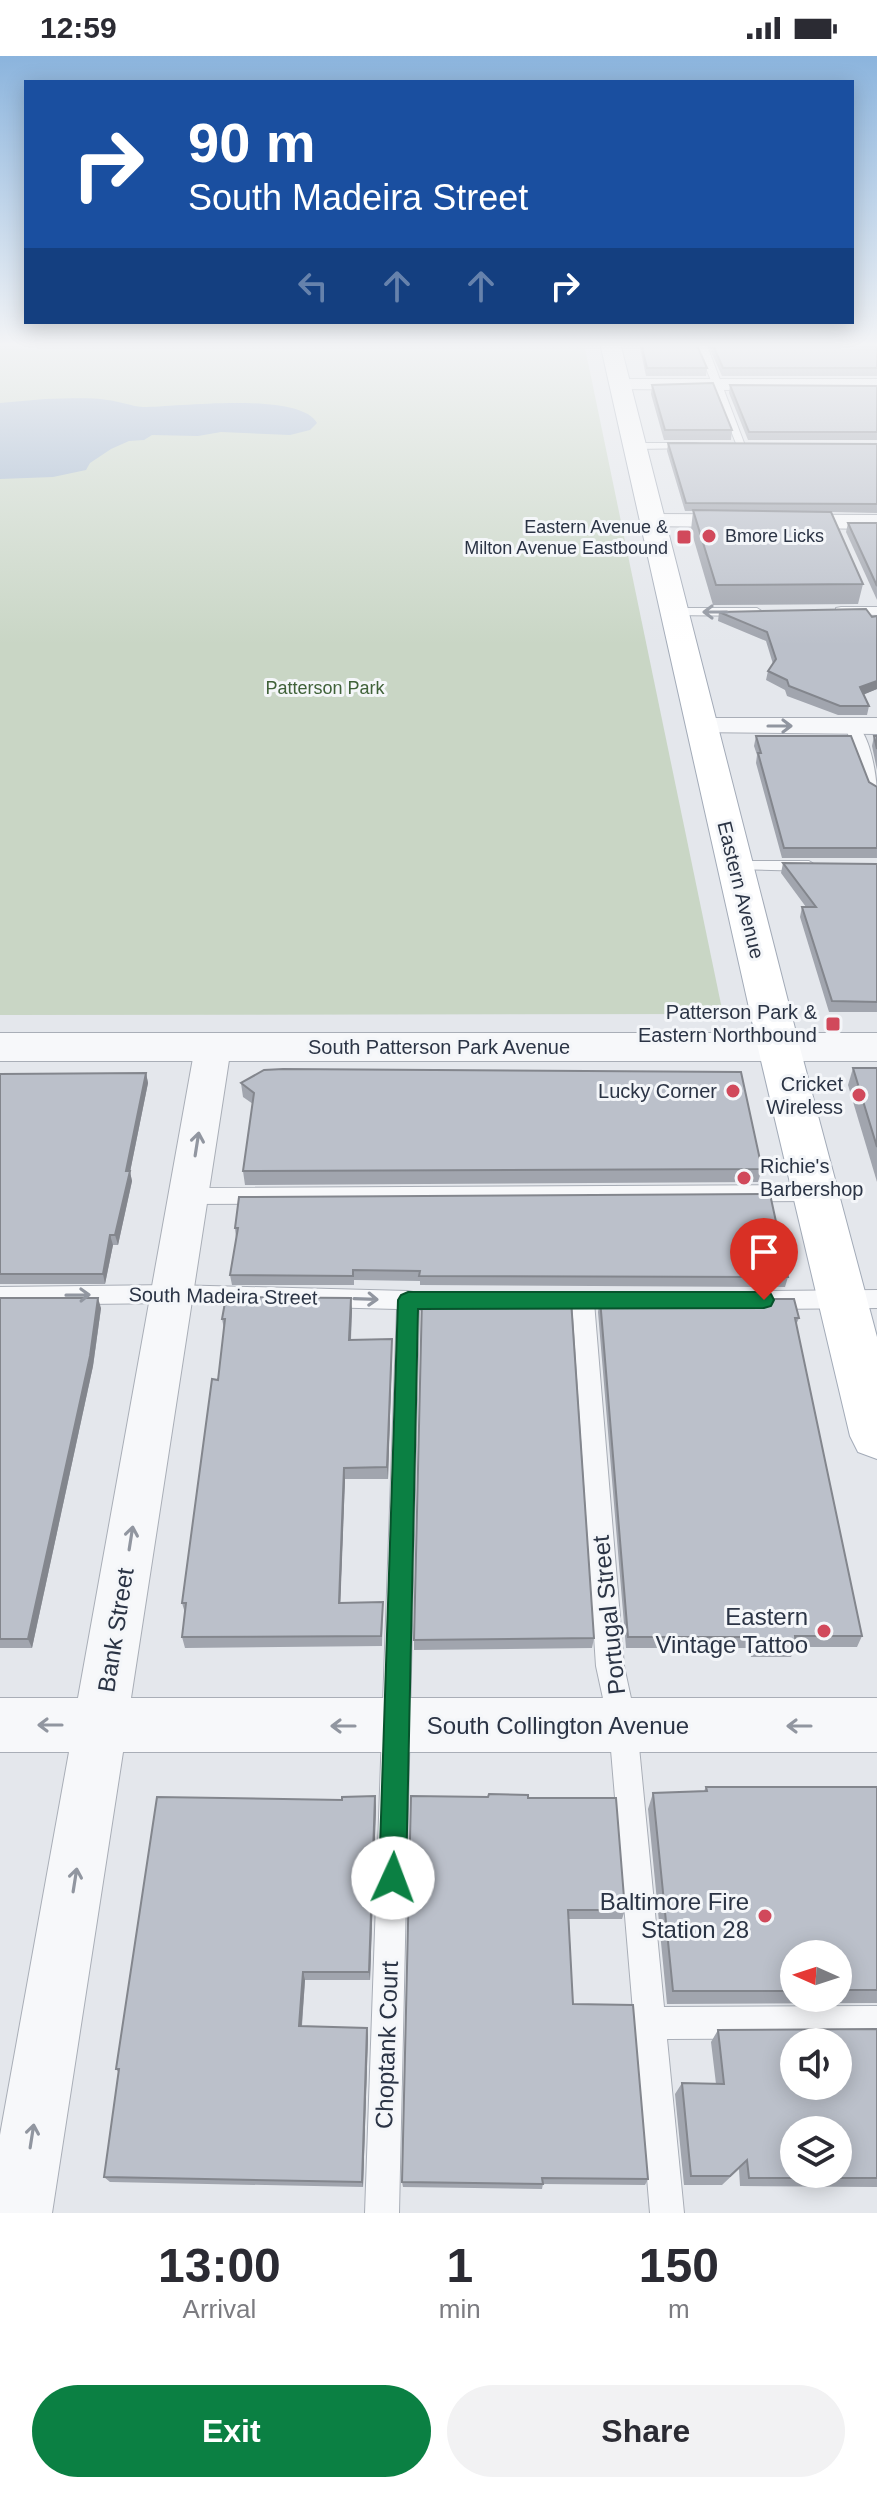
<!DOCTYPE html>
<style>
body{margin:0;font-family:Arial,sans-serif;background:#f2f2f3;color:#2b2b33;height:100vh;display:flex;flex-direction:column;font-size:30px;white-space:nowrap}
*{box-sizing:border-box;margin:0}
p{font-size:26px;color:#7c7c81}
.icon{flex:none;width:44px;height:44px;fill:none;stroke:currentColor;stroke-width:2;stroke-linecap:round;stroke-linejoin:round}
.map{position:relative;height:2157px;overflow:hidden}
.panel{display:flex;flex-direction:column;background:#fff;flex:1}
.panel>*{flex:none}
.hud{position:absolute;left:24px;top:24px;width:830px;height:244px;border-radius:0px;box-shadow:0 4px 20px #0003;background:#1a4fa0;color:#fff;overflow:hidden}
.needle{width:52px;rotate:273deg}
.tools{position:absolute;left:780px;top:1884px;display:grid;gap:16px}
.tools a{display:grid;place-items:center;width:72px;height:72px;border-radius:50%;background:#fff;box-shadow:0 4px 20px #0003;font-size:40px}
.pin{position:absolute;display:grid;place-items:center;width:68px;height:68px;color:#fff;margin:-82px -34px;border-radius:50% 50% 50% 0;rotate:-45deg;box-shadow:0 0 8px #0007}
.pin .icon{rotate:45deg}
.me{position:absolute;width:88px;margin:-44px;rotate:2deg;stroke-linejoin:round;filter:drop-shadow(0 0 6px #0008)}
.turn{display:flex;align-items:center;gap:28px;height:168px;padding:0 32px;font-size:36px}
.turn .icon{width:104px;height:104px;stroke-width:2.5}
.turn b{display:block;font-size:56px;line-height:68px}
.lanes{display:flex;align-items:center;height:76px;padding:0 32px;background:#0003;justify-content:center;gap:40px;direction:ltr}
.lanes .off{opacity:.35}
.eta{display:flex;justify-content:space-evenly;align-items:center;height:136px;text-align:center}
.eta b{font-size:48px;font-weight:700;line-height:56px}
.cta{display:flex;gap:16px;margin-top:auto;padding:16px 32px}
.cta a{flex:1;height:92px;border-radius:48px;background:#0b8043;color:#fff;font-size:32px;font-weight:700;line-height:92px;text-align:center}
.cta a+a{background:#f2f2f3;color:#2b2b33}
.status{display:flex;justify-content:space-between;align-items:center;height:56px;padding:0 40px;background:#fff;direction:ltr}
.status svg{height:22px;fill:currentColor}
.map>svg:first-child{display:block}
.green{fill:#c9d6c5}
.water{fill:#9fb4cc}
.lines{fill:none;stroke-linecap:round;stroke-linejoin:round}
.service-casing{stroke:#a9aeb7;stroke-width:2}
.minor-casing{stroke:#a9aeb7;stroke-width:2}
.tertiary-casing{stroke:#a9aeb7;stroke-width:2}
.primary-casing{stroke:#a3abb8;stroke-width:2}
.service{fill:#f7f8fa;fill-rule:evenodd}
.minor{fill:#f7f8fa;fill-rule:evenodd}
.tertiary{fill:#f7f8fa;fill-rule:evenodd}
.primary{fill:#fff;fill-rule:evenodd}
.wall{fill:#a1a5ae;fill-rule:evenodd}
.shaded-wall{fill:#83868d}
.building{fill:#bbc0ca;stroke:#83868d;stroke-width:2;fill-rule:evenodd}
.oneway{stroke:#9196a0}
.route{fill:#0b8043;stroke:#07532c;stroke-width:2}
.poi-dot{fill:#d1495b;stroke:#f4f6f9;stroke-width:3}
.labels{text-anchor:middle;stroke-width:6;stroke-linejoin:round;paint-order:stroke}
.far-poi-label{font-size:18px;fill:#2b3445;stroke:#f4f6f9;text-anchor:end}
.far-park-label{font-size:18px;fill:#3f6138;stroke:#f4f6f9}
.street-label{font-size:20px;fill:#2b3445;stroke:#f4f6f9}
.poi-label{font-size:20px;fill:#2b3445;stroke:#f4f6f9;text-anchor:end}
.near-street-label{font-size:24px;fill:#2b3445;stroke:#f4f6f9}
.near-poi-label{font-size:24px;fill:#2b3445;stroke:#f4f6f9;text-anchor:end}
</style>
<div class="status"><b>12:59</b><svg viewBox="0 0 49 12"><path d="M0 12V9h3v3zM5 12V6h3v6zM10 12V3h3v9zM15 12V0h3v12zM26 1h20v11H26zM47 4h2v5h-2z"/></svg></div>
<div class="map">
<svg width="877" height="2157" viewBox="0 0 877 2157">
<rect width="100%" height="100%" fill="#e4e7ec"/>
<!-- green -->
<polygon class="green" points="0,287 584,287 723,958 0,959"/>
<!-- water -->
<path class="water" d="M45,343C65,343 87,341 107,344C119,345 130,350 143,351C177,351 299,335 317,367L310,374L290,379L221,376L198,380L152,379L144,384L129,385L111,393L90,407L86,414L53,421L0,423V347Z"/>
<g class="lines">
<!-- service casing -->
<g class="service-casing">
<g id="service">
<polygon points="696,287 706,287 746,392 737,390"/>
<polygon points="695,387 699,388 699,392 635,393 630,390 635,387"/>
<polygon points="841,551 877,551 877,559 836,558 836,552"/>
<polygon points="675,552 757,552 763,556 757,560 670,559 669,556"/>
<path d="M852,666C870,673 877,721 877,740L869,735L845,670Z"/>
<polygon points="736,805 809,805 817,810 809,815 730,813 728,810"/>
<polygon points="816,1129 823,1132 826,1137 823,1142 816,1145 188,1148 181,1146 178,1140 181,1134 188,1132"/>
<polygon points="172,1229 408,1235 428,1239 431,1245 428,1251 419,1254 399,2157 365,2157 397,1253 172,1247 0,1249 0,1231"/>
<polygon points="877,1234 877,1252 768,1253 760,1250 757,1244 760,1238 768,1235"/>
<polygon points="583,1237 591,1240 594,1246 624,1610 637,1670 664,1951 877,1950 877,1982 667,1983 684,2157 650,2157 609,1670 596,1610 572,1246 575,1240"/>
</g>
</g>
<!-- minor casing -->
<g class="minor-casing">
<g id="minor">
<polygon points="620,323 877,323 877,335 613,333 611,329"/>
<polygon points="653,458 877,459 877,473 645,470 642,465"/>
<polygon points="702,662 877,662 877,678 692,676 688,670 692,664"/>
<polygon points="213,979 226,982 231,991 131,1642 877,1642 877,1696 123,1696 52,2157 0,2157 0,2079 69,1696 0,1696 0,1642 78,1642 195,991 200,982"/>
</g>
</g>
<!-- tertiary casing -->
<g class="tertiary-casing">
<rect id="tertiary" x="0" y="977" width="877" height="28"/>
</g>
<!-- primary casing -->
<g class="primary-casing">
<polygon id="primary" points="600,287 620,287 800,992 877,1281 877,1403 858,1396 850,1380 758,992"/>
</g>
<!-- service -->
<use href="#service" class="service"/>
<!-- minor -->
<use href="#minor" class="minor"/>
<!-- tertiary -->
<use href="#tertiary" class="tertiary"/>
<!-- primary -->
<use href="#primary" class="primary"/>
</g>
<!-- wall -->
<g class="wall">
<polygon points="639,287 696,287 707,312 706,320 646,320"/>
<polygon points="707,287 877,287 877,320 722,320"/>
<polygon points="652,329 732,374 731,384 664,384 651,338"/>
<polygon points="730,329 877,330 877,384 748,384 729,337"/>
<polygon points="668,387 877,388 877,457 831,456 863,528 858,548 713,549 691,474 693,455 685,455 667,395"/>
<polygon points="848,467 877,467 877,544 846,476"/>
<polygon points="719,556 877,560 877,633 864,638 869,650 867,659 838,659 787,640 785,634 766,624 768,615 773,608 766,585 718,565"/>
<polygon points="756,680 869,726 877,731 877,802 782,802 756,707 757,699 754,690"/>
<polygon points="874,680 877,680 877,714 872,690"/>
<polygon points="783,807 877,808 877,956 829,956 800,861 802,851 806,851 781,817"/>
<polygon points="853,1012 877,1012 877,1126 848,1029"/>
<polygon points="146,1017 148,1027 130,1116 132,1125 118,1189 113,1189 105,1228 0,1228 0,1018"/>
<polygon points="241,1027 762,1113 758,1126 245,1129 243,1115 253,1048 243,1041"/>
<polygon points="235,1172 788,1221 785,1231 420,1229 420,1225 354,1224 354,1229 232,1229 230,1219 236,1182"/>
<polygon points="0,1242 101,1252 93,1310 32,1592 0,1592"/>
<polygon points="600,1243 799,1262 796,1269 862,1580 857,1591 796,1591 791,1601 751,1601 749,1592 626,1592 598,1256"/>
<polygon points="352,1254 351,1284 392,1283 388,1423 345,1423 340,1547 383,1546 382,1590 185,1592 182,1581 185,1557 182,1547 218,1324 224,1273 222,1263"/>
<polygon points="594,1582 592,1592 414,1594 414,1584"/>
<path d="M706,1731H877V1947L667,1948L648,1753L653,1737L704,1735ZM794,1898H838V1942H794Z"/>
<polygon points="375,1740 376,1751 370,1924 305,1924 302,1970 367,1972 368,1980 363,2131 110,2126 104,2121 119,2017 116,2013 342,1744"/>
<polygon points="528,1742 625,1854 622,1863 569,1863 573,1948 648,2123 645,2129 543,2128 542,2133 403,2131 402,2126"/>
<polygon points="877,1973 877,2131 740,2130 739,2113 722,2129 684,2129 675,2038 682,2027 716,2028 711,1986 718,1974"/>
</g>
<!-- shaded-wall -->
<g class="shaded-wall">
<polygon points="877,625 877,633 858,641 860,631"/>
<polygon points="146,1017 148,1027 130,1116 132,1125 118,1189 115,1179 126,1115"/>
<polygon points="110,1179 113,1189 105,1228 103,1218"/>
<polygon points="98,1242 101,1252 93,1310 32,1592 28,1583"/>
<polygon points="351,1242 352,1254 350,1296 349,1284"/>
<polygon points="392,1283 392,1295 388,1423 387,1411"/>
<polygon points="344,1412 345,1423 340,1557 339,1547"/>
<polygon points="375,1740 376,1751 370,1924 369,1916"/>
<polygon points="303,1916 305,1924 301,1978 299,1970"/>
<polygon points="367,1972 368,1980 363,2131 362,2126"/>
</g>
<!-- building -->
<g class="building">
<polygon points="641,287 696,287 707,312 647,312"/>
<polygon points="712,287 877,287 877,312 723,312"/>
<polygon points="713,327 732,374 665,374 652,329"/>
<polygon points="730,329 877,330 877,376 749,376"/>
<polygon points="668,387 877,388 877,448 686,447"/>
<polygon points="693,454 831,456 863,528 716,529"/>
<polygon points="848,467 877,467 877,530"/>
<polygon points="866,553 872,561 877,560 877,625 860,631 869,650 840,650 789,630 787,624 768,615 776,603 767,576 719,556"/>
<polygon points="756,680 851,680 869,726 877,731 877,792 784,792 758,697 761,697"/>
<polygon points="874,680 877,680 877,693"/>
<polygon points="783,807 877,808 877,946 832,945 802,851 816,851"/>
<polygon points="853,1012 877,1012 877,1091"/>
<polygon points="283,1013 741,1016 762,1113 243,1115 254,1037 241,1027 264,1014"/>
<polygon points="146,1017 126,1115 130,1115 115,1179 110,1179 103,1218 0,1218 0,1018"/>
<polygon points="770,1138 788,1221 419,1220 420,1215 353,1214 353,1220 230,1219 238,1172 235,1172 239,1141"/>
<polygon points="226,1241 351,1242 349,1284 392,1283 387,1411 344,1412 339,1547 383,1546 381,1580 182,1581 186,1547 182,1547 212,1323 218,1324 225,1263 222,1263"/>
<polygon points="0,1242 98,1242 90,1300 28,1583 0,1583"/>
<polygon points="422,1242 571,1244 594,1582 414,1584"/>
<polygon points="600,1243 794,1243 799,1262 795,1262 862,1580 795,1580 796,1590 755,1590 753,1581 628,1581"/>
<polygon points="706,1731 877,1731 877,1934 838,1934 838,1898 794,1898 794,1935 673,1935 653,1737 707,1735"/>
<polygon points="489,1738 528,1739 528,1742 616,1742 625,1854 568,1854 573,1948 633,1949 648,2123 542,2122 543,2128 402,2126 411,1740 488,1741"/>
<polygon points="375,1740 369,1916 303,1916 299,1970 367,1972 362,2126 104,2121 119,2013 116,2013 157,1741 342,1744 342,1741"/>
<path d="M877,1973V2122H749L747,2104L730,2120H691L682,2027L724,2028L718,1974ZM794,1986H838V2030H794ZM794,2074H838V2118H794Z"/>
</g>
<!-- one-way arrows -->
<defs><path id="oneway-shaft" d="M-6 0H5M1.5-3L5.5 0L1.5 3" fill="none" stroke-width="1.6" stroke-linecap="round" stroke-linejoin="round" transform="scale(2)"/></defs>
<g class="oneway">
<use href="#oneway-shaft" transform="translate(715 556) rotate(180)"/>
<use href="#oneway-shaft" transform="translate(780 670)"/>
<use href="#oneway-shaft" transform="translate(197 1088) rotate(-81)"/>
<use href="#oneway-shaft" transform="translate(78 1239) rotate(-1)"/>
<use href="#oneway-shaft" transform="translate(366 1243) rotate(2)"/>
<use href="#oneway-shaft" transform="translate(131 1482) rotate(-81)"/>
<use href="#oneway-shaft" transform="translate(50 1669) rotate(-180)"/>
<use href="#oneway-shaft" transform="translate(343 1670) rotate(-180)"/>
<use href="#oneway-shaft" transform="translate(799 1670) rotate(180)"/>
<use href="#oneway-shaft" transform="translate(75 1824) rotate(-81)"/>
<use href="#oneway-shaft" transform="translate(32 2080) rotate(-81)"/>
</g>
<!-- sky -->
<linearGradient id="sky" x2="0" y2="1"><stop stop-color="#8bb4dd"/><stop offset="0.49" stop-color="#f3f4f6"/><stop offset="1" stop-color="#f3f4f6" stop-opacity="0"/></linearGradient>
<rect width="877" height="589" fill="url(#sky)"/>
<!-- route -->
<polygon class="route" points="408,1236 764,1236 771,1238 774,1244 771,1250 764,1252 418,1253 406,1822 402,1832 393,1836 383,1832 379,1822 398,1244 401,1239"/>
<!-- markers -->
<g class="poi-dot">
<circle cx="709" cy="480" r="8"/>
<rect x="676" y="473" width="16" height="16" rx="4"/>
<rect x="825" y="960" width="16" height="16" rx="4"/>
<circle cx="733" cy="1035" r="8"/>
<circle cx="859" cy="1039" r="8"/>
<circle cx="744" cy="1122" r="8"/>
<circle cx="824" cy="1575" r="8"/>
<circle cx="765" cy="1860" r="8"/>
</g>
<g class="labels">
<!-- far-poi labels -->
<g class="far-poi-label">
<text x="668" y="477">Eastern Avenue &amp;<tspan x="668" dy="21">Milton Avenue Eastbound</tspan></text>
<text x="725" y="486" text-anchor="start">Bmore Licks</text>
</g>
<!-- far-park labels -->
<g class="far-park-label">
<text x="325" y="638">Patterson Park</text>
</g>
<!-- street labels -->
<g class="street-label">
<text transform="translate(741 834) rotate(76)" y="7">Eastern Avenue</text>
<text x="439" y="998">South Patterson Park Avenue</text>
<text transform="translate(223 1240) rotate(1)" y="7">South Madeira Street</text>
</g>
<!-- poi labels -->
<g class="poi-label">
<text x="817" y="963">Patterson Park &amp;<tspan x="817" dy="23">Eastern Northbound</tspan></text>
<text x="843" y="1035">Cricket<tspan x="843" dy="23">Wireless</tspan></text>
<text x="717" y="1042">Lucky Corner</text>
<text x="760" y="1117" text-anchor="start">Richie's<tspan x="760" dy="23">Barbershop</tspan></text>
</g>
<!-- near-street labels -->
<g class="near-street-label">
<text transform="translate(609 1559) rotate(-96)" y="8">Portugal Street</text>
<text transform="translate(116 1574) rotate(-81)" y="8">Bank Street</text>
<text x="558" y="1678">South Collington Avenue</text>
<text transform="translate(387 1989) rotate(-88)" y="8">Choptank Court</text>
</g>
<!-- near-poi labels -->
<g class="near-poi-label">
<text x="808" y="1569">Eastern<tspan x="808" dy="28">Vintage Tattoo</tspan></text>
<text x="749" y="1854">Baltimore Fire<tspan x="749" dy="28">Station 28</tspan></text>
</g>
</g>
</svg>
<div class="tools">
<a><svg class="needle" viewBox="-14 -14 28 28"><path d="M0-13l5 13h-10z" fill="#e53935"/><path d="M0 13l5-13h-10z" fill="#7c7c81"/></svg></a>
<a><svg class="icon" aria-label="sound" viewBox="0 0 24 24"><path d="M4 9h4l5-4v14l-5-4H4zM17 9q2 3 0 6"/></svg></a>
<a><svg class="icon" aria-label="layers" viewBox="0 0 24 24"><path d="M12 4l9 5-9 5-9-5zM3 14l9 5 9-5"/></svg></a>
</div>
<div class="pin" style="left:764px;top:1244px;background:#d93025"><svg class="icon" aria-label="arrive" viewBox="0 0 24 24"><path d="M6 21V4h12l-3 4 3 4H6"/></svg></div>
<svg class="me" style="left:393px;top:1822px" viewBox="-20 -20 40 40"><circle r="19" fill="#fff"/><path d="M0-13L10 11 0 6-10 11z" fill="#0b8043"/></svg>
<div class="hud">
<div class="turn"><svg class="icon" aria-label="right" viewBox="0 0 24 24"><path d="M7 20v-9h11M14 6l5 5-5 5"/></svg><div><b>90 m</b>South Madeira Street</div></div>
<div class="lanes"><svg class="icon off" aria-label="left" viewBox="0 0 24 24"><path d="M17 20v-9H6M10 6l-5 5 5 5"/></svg><svg class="icon off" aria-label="ahead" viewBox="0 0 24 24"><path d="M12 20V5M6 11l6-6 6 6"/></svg><svg class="icon off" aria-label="ahead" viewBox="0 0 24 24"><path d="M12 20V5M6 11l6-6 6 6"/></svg><svg class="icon" aria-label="right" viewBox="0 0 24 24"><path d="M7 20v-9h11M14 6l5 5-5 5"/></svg></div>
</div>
</div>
<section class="panel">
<div class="eta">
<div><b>13:00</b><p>Arrival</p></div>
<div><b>1</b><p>min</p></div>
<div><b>150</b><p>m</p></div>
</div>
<div class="cta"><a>Exit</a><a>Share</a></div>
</section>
